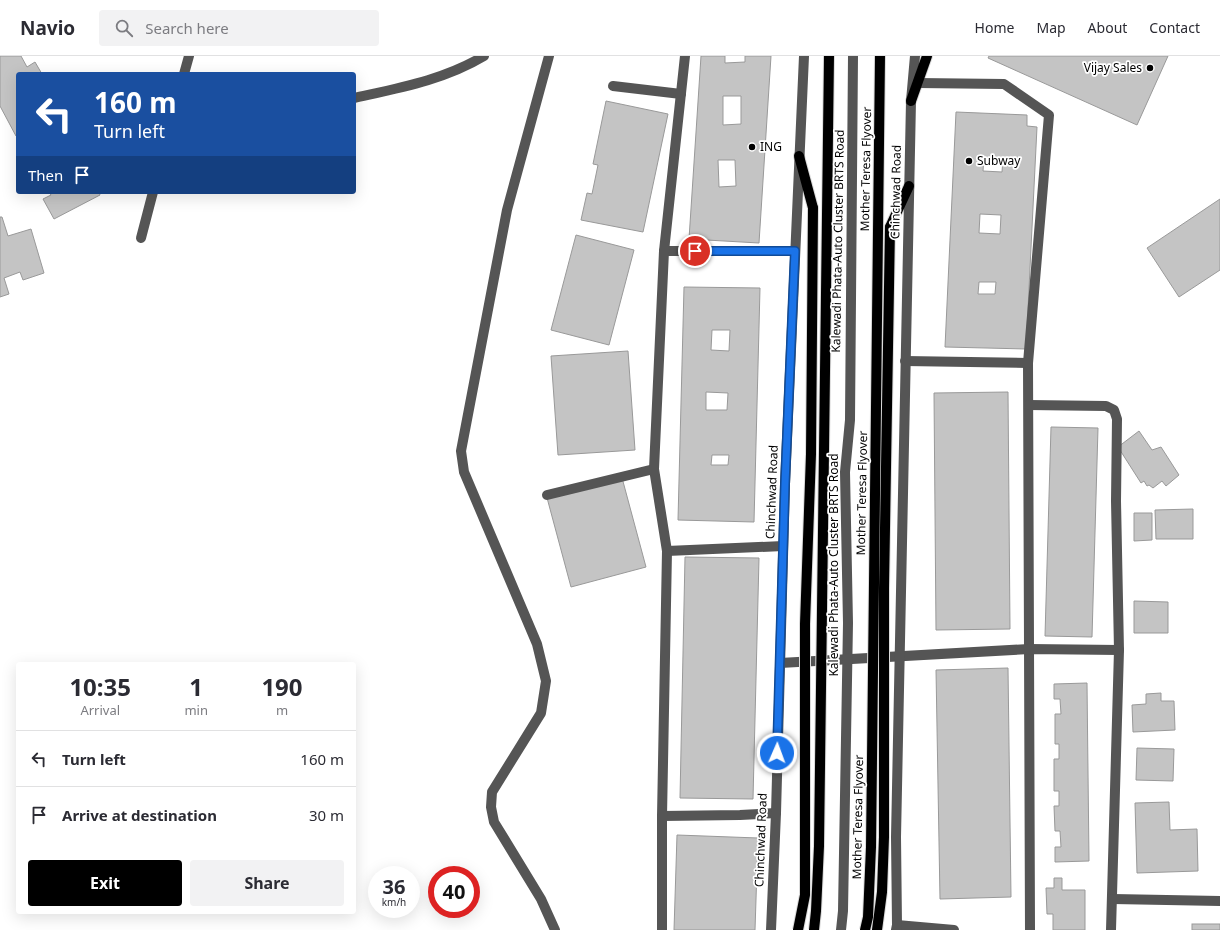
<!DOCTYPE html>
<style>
body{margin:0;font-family:"Noto Sans",sans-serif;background:#f2f2f3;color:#2b2b33;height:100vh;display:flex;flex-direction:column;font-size:15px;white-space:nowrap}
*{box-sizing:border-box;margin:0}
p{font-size:13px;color:#7c7c81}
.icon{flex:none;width:22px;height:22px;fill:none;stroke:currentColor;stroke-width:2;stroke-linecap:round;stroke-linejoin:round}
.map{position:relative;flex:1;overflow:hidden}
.panel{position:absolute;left:16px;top:606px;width:340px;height:252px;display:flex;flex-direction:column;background:#fff;border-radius:4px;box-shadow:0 4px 16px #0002}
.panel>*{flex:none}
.hud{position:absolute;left:16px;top:16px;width:340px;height:122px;border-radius:4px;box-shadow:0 4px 16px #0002;background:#1a4fa0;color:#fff;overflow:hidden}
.speed{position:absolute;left:368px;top:810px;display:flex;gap:8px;font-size:20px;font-weight:700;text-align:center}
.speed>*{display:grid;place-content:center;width:52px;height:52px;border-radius:50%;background:#fff;box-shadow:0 4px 16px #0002;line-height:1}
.speed small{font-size:10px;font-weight:400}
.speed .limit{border:6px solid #d22;background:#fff;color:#111}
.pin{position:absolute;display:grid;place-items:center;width:34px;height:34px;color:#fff;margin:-17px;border:2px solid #fff;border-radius:50%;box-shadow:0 1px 4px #0007}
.me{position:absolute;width:44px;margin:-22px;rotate:2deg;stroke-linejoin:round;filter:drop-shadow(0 0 3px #0008)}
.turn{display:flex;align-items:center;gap:14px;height:84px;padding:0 12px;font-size:18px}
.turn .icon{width:52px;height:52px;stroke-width:2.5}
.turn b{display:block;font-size:28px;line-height:34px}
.then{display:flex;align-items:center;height:38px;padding:0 12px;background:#0003;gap:8px;font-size:15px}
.eta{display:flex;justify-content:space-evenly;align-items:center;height:68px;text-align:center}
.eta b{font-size:24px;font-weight:700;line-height:28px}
.action{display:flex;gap:8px;margin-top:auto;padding:8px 12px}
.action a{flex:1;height:46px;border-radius:4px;background:#000;color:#fff;font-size:16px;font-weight:700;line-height:46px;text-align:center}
.action a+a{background:#f2f2f3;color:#2b2b33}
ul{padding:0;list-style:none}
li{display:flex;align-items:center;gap:12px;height:56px;padding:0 12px;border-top:1px solid #e1e1e2}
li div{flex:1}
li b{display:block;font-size:15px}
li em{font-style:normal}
header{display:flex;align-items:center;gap:24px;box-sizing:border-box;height:56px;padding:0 20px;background:#fff;border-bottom:1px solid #e1e1e2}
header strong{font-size:19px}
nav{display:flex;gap:22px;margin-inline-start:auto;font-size:14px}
.search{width:280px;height:36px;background:#f2f2f3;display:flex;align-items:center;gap:10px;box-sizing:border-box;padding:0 14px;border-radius:4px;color:#7c7c81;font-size:15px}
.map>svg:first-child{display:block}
.building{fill:#c4c4c4;stroke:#999;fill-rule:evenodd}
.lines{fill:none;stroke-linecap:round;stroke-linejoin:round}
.major-casing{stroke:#dbdbdb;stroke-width:12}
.minor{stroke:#555;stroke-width:10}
.major{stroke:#000;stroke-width:10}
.major-bridge-casing{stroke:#dbdbdb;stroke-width:12;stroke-linecap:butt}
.minor-bridge{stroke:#555;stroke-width:10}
.major-bridge{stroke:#000;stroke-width:10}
.route-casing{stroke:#114b97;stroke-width:10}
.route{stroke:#1a73e8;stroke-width:7}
.poi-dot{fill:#000;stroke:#fff;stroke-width:1.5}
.labels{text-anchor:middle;stroke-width:3.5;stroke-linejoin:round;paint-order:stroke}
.poi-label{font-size:12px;fill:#000;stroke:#fff;text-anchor:start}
.street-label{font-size:12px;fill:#000;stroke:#fff}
</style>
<header>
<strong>Navio</strong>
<div class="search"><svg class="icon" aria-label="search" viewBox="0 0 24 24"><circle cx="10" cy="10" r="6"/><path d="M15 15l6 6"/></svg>Search here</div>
<nav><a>Home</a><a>Map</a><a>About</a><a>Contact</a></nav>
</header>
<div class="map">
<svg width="1220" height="874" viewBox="0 0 1220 874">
<rect width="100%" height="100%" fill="#fff"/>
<!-- building -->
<g class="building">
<polygon points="0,0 21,0 27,11 35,6 42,18 18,18 18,79 16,80 0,50"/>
<path d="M701,0H725V7L745,6V0H771L759,187L689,183ZM723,40H741V68L723,69ZM718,104H735L736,130L719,131Z"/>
<polygon points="989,0 1168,0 1137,69 988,2"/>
<polygon points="606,45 668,58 643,176 581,164 587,137 592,138 598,109 593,108"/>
<path d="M956,56L1027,59V70L1037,71L1026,293L945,291ZM984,102L1003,103L1002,116L983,115ZM980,158L1001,159L1000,178L979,177ZM979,226H996L995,238H978Z"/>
<polygon points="49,136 99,136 100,139 54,163 43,143 51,139"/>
<polygon points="1220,143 1220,214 1179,241 1147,192"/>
<polygon points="0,161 2,161 8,180 31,173 44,217 23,224 20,216 4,222 9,238 0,241"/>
<polygon points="576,179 634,194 609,289 551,274"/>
<path d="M684,231L760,232L754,466L678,464ZM712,274H730L729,295L711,294ZM706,336L728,337L727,354H706ZM712,399H729L728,409H711Z"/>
<polygon points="628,295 635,394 558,399 551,300"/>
<polygon points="1008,336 1010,573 936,574 934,337"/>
<polygon points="1051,371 1098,372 1092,581 1045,580"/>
<polygon points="1139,375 1152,394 1161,391 1179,419 1166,430 1162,425 1153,432 1149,429 1147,430 1144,425 1141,427 1118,391"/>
<polygon points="621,418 646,511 571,531 546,438"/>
<polygon points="1193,453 1193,483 1156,483 1155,454"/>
<polygon points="1134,457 1152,457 1152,484 1134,485"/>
<polygon points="685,501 759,502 753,743 680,742"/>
<polygon points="1134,545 1168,546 1168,577 1134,577"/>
<polygon points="1008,612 1011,841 940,843 936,614"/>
<polygon points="1087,627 1089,805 1055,806 1055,791 1061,791 1060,775 1055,775 1054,750 1059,750 1059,735 1054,735 1054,703 1059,703 1059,688 1055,688 1055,658 1061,658 1060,643 1054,643 1054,628"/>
<polygon points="1161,637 1161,645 1174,645 1175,674 1133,676 1132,649 1146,648 1146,638"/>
<polygon points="1137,692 1174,693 1173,725 1136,724"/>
<polygon points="1169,746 1170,774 1197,773 1198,815 1137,817 1135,747"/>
<polygon points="677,779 758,782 755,874 674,874"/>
<polygon points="1054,822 1062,822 1062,834 1085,834 1085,874 1053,874 1053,858 1047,858 1046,832 1054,832"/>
<rect x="1192" y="868" width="28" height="6"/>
</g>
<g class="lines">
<!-- major casing -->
<g class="major-casing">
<g id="major">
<polyline points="911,45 927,0"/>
<polyline points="799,100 813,152"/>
<polyline points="890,171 909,130"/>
</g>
</g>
<!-- minor -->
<g class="minor">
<polyline points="549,0 507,154 461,395 464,416 537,588 546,625 541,657 492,736 491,751 494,766 541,843 555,874"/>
<polyline points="184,18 189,0"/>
<polyline points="918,27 1004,28 1049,59 1028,307 1030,874"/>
<polyline points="613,30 681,38"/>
<path d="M354,42C399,32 444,24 484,0"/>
<polyline points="141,182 153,136"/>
<polyline points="664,195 795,195"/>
<polyline points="905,305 1028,307"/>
<polyline points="1029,349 1106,350 1114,354 1117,363 1116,445 1119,594 1111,874"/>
<polyline points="547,439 654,413"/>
<polyline points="667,495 783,490"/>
<polyline points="780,607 1029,593 1119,594"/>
<polyline points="662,760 740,759 776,757"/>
<polyline points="1113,843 1220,845"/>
<polyline points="897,869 954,874"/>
<polyline points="662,874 662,760 667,495 654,413 664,195 685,0"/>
<polyline points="771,874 776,757 785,428 804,0"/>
<polyline points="896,874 897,869 896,781 911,45 915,0"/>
</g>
<!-- major -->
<use href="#major" class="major"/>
<!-- major-bridge casing -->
<g class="major-bridge-casing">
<g id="major-bridge">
<polyline points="798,874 805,839 805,568 811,398 813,152"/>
<polyline points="814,874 816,855 819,790 829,0"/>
<polyline points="865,874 868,861 871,791 880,0"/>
<polyline points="877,874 882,836 884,781 884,532 890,171"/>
</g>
</g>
<!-- minor-bridge -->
<polyline class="minor-bridge" points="841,874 843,855 848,567 845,416 850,364 853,0"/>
<!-- major-bridge -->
<use href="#major-bridge" class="major-bridge"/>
</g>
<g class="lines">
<!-- route casing -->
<g class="route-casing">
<polyline id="route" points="695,195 795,195 785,428 777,697"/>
</g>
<!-- route -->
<use href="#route" class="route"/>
</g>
<!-- markers -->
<g class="poi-dot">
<circle cx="1150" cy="12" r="4"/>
<circle cx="752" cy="91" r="4"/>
<circle cx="969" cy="105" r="4"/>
</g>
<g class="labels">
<!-- poi labels -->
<g class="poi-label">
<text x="1142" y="16" text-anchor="end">Vijay Sales</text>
<text x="760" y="95">ING</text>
<text x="977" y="109">Subway</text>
</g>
<!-- street labels -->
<g class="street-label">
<text transform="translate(866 113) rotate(-89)" y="4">Mother Teresa Flyover</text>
<text transform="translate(896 136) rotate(-89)" y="4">Chinchwad Road</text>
<text transform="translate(838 185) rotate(-89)" y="4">Kalewadi Phata-Auto Cluster BRTS Road</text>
<text transform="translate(772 436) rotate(-88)" y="4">Chinchwad Road</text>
<text transform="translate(862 437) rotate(-89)" y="4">Mother Teresa Flyover</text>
<text transform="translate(834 509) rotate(-90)" y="4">Kalewadi Phata-Auto Cluster BRTS Road</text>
<text transform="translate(858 761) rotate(-89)" y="4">Mother Teresa Flyover</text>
<text transform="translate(761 784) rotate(-88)" y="4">Chinchwad Road</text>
</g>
</g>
</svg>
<div class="speed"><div>36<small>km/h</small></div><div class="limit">40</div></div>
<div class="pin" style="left:695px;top:195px;background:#d93025"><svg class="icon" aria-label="arrive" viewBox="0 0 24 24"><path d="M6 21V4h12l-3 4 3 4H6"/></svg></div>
<svg class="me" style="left:777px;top:697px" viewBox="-20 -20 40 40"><circle r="17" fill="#1a73e8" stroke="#fff" stroke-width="3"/><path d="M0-11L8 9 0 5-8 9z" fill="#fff"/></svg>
<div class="hud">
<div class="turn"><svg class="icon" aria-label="left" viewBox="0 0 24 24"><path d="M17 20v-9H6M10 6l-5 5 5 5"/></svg><div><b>160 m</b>Turn left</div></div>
<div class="then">Then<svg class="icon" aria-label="arrive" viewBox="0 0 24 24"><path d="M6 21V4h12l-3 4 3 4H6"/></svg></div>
</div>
<section class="panel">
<div class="eta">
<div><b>10:35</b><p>Arrival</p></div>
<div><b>1</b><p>min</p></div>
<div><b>190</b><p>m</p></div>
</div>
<ul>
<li><svg class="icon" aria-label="left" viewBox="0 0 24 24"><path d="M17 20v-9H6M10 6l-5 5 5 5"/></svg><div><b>Turn left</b></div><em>160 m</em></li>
<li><svg class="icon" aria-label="arrive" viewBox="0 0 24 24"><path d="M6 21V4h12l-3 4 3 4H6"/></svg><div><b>Arrive at destination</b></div><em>30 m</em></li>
</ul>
<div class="action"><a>Exit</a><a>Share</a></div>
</section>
</div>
